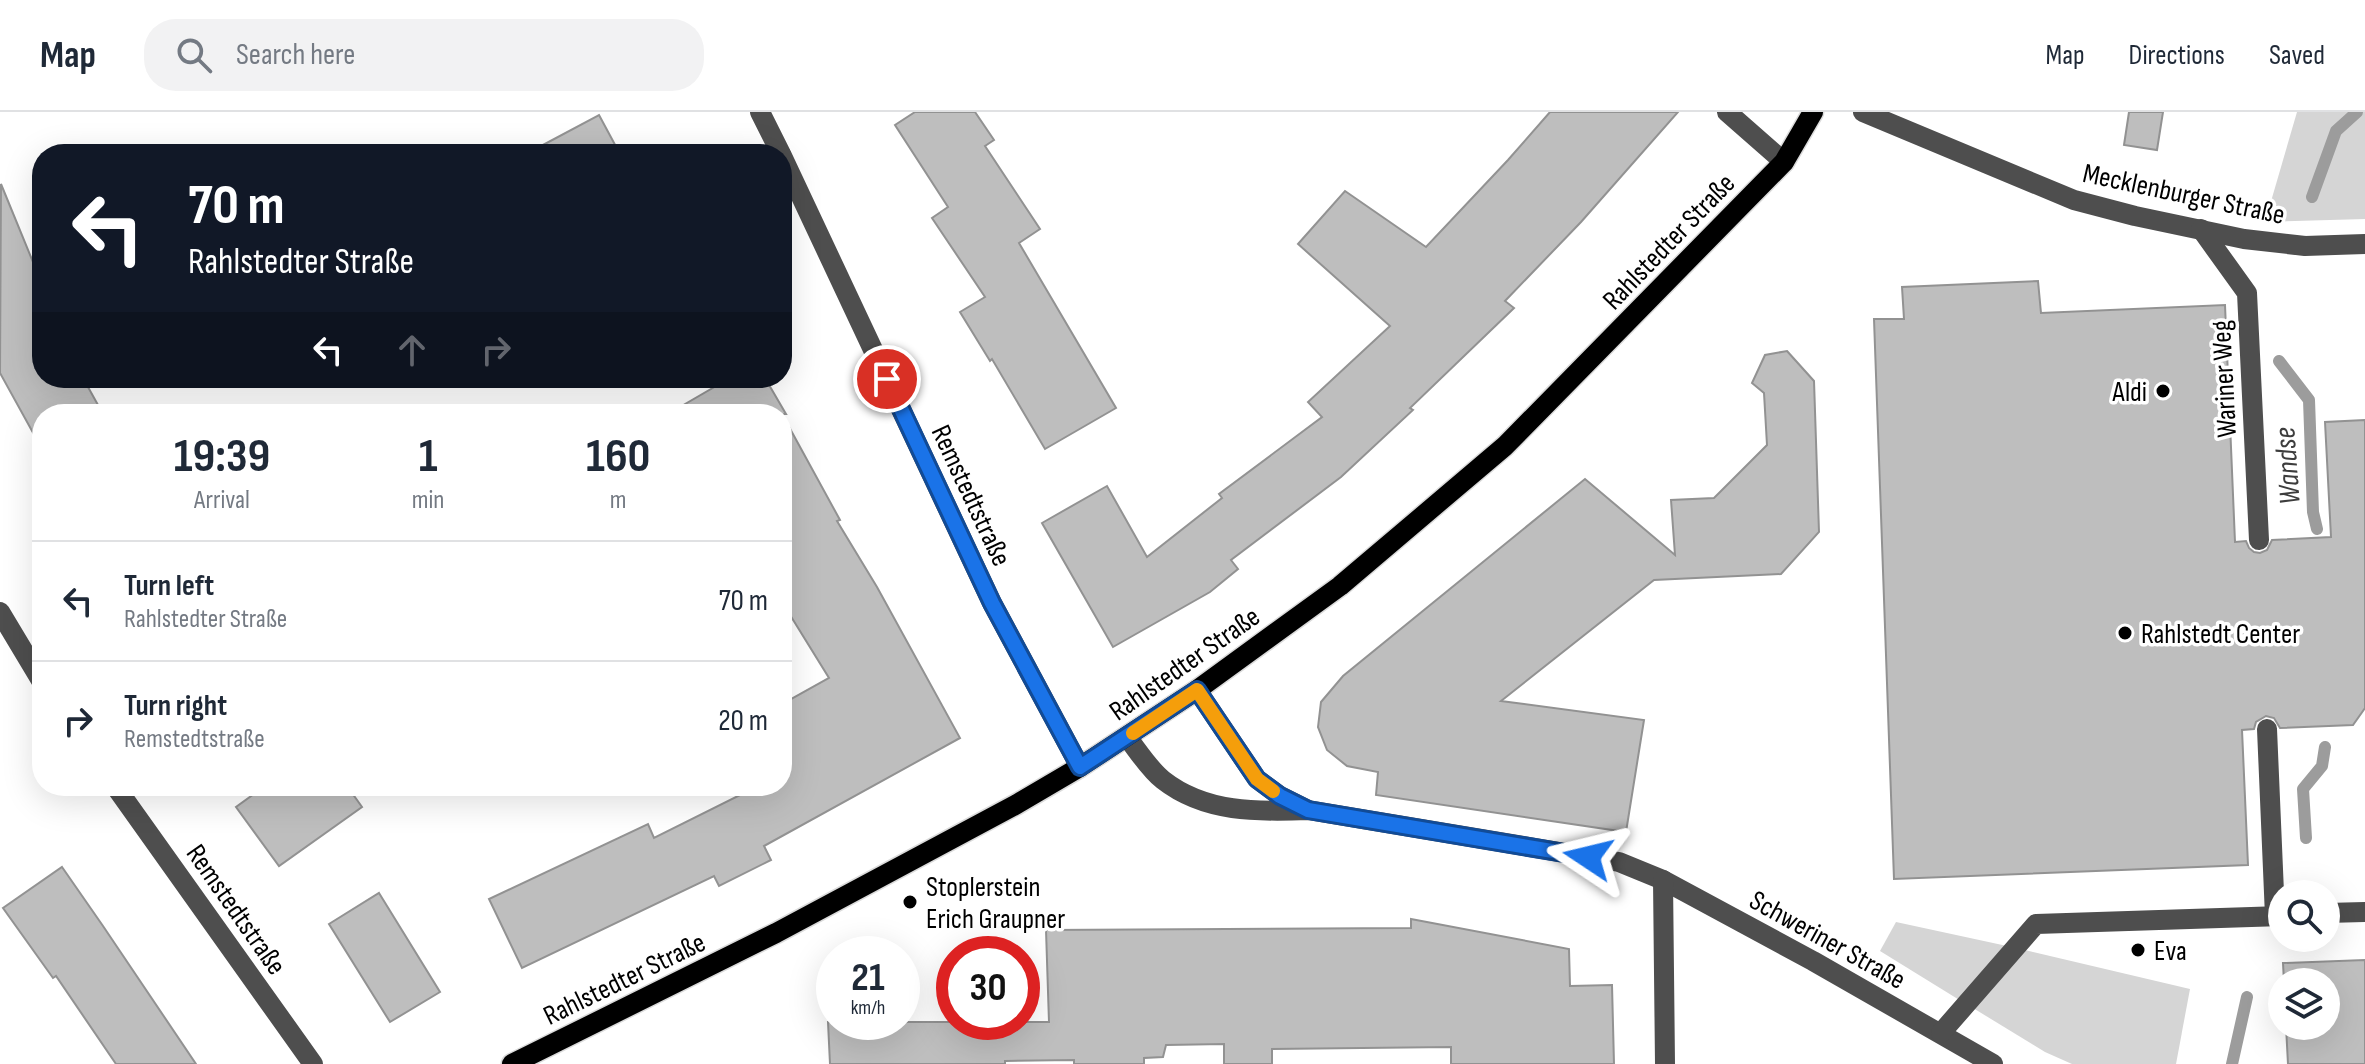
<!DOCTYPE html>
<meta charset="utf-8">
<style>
body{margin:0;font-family:"Sofia Sans Condensed",sans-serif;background:#f2f2f3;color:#1f2937;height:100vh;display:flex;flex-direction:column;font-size:30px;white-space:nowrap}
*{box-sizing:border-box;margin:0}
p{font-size:26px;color:#747a83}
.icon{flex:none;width:44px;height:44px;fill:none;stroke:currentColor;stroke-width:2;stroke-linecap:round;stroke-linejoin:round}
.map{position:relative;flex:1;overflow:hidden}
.side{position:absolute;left:32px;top:292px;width:760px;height:392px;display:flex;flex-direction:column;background:#fff;border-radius:32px;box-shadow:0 8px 32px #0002}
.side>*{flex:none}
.top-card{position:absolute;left:32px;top:32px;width:760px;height:244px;border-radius:32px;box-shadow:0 8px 32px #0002;background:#111827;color:#fff;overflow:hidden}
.controls{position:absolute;left:2268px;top:768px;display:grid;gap:16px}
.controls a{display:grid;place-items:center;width:72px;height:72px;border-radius:50%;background:#fff;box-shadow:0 8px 32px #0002;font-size:40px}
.speed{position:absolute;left:816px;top:824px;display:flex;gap:16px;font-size:40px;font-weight:700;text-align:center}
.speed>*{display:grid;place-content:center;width:104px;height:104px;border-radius:50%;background:#fff;box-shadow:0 8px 32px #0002;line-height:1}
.speed small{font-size:20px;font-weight:400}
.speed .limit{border:12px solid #d22;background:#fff;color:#111}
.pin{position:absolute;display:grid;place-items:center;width:68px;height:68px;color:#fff;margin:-34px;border:4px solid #fff;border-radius:50%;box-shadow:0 2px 8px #0007}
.me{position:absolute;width:88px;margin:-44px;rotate:280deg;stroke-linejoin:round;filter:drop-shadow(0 0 6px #0008)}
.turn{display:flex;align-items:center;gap:28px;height:168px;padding:0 24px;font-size:36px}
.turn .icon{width:104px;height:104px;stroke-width:2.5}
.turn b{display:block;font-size:56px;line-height:68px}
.lanes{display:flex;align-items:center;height:76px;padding:0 24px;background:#0003;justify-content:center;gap:40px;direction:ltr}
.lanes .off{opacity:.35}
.eta{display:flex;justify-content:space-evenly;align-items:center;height:136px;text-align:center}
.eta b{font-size:48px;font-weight:700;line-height:56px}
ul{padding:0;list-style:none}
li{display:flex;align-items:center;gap:24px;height:120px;padding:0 24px;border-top:2px solid #e0e1e3}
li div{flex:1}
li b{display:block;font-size:30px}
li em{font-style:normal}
header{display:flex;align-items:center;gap:48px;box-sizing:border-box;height:112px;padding:0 40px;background:#fff;border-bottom:2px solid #e0e1e3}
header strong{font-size:38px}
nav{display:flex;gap:44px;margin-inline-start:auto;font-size:28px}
.search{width:560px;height:72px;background:#f2f2f3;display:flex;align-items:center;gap:20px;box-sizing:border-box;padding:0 28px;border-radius:32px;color:#747a83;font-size:30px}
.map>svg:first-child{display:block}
.green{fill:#d5d5d5}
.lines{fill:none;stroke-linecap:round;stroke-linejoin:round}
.stream{stroke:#9c9c9c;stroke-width:12}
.building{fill:#bebebe;stroke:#929292;stroke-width:2}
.major-casing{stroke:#dbdbdb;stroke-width:23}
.minor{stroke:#4e4e4e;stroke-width:20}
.major{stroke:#000;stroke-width:20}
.route-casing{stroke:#114b97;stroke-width:20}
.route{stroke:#1a73e8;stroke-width:14}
.slow{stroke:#f59e0b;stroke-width:14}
.poi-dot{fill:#000;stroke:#fff;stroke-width:3}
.labels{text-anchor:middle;stroke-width:7;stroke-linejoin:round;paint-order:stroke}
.street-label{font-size:28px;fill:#000;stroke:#fff}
.poi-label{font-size:28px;fill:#000;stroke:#fff;text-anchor:start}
.water-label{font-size:30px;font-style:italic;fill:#3d3d3d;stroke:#fff}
</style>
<header>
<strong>Map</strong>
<div class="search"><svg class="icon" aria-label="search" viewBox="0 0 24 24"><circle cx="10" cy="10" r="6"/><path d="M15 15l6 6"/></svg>Search here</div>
<nav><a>Map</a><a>Directions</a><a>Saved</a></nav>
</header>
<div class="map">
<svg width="2365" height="952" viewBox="0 0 2365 952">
<rect width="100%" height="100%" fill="#fff"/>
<!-- green -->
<g class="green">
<polygon points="2297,0 2365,0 2365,107 2265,110"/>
<polygon points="1896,810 2007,834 1961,889 1880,839"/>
<polygon points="2025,838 2190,877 2176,952 2072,952 2045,940 1973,896"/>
</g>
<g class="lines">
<!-- stream -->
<g class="stream">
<polyline points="2312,85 2336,19 2357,0"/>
<polyline points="2279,249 2309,288 2313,400 2317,417"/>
<polyline points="2306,726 2303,677 2322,654 2325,635"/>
<polyline points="2232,952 2247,885"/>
</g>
</g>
<!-- building -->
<g class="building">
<polygon points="915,0 975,0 994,28 985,34 1040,117 1019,131 1116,296 1045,337 992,247 990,249 960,200 985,185 932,106 948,95 895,13"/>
<polygon points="1550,0 1678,0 1581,110 1505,189 1514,196 1410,296 1413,298 1341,365 1231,448 1238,457 1210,480 1113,535 1042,411 1107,374 1147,445 1222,386 1219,382 1322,305 1308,290 1390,214 1298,132 1345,79 1426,135 1508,48"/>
<polygon points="2129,0 2163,0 2157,38 2124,33"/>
<polygon points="599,3 620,42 526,42"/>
<polygon points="1,72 42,172 42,266 83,266 103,302 42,302 42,337 0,261"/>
<polygon points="2038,169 2041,201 2225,193 2235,430 2246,429 2249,436 2254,440 2260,441 2267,438 2272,428 2331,425 2325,310 2365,308 2365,596 2353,613 2280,616 2274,606 2266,604 2256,610 2254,617 2242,618 2248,753 1894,767 1874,207 1904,207 1902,175"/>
<polygon points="1787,239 1814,269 1819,420 1781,462 1654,468 1501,589 1644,608 1626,720 1376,683 1378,660 1347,654 1327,638 1318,615 1321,590 1343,564 1585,367 1675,443 1671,388 1714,386 1767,333 1764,281 1752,271 1765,243"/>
<polygon points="730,266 765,266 786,302 782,302 840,408 837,409 877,475 960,626 764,734 771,748 719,774 714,764 522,856 489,787 648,712 654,726 758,674 782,674 782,592 829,566 782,490 782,302 668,302"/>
<polygon points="265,674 347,674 362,695 279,754 236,695"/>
<polygon points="62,755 103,814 196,952 116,952 56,864 53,866 3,796"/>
<polygon points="379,781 440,880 390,910 329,812"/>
<polygon points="1411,807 1569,837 1570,874 1612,873 1614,952 1451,952 1451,935 1272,937 1272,952 1224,952 1224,932 1166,933 1163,945 1144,946 1144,952 1074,952 1074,948 1005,949 1005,952 830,952 828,910 1049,910 1046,818 1411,816"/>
<polygon points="2365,848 2365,952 2288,952 2286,914 2326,914 2326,870 2284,870 2283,851"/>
</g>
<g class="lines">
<!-- major casing -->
<g class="major-casing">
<polyline id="major" points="512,952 776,821 1017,692 1080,655 1197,578 1340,474 1505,334 1784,50 1813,0"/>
</g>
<!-- minor -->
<g class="minor">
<polyline points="760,0 781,42"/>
<polyline points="1727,0 1784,50"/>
<polyline points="1863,0 2074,88 2135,104 2244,127 2305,134 2365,132"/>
<polyline points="782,44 992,491 1080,655"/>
<polyline points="2201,117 2247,181 2259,428"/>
<polyline points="0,500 42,570"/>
<polyline points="1197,578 1257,667 1280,684 1308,698"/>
<polyline points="2267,617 2275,804"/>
<path d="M1127,625C1138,639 1149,657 1163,668C1205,701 1258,700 1308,698L1619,750L1663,768L1813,849L1993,952"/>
<polyline points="115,674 313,952"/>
<polyline points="1663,768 1665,952"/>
<polyline points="2326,801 2365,800"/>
<polyline points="1941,921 2036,812 2282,804"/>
</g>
<!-- major -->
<use href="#major" class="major"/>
</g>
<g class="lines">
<!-- route casing -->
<g class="route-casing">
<polyline id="route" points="887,267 992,491 1080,655 1197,578 1257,667 1280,684 1308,698 1588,745"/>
</g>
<!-- route -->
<use href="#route" class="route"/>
<!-- slow -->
<polyline class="slow" points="1133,621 1197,578 1257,667 1273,679"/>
</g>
<!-- markers -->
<g class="poi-dot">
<circle cx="2163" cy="279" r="8"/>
<circle cx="2125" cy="521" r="8"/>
<circle cx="910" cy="790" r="8"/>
<circle cx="2138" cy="838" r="8"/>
</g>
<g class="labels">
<!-- street labels -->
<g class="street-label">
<text transform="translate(2184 81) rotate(12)" y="10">Mecklenburger Straße</text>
<text transform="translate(1668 129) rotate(-46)" y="10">Rahlstedter Straße</text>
<text transform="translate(2223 267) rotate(-93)" y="10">Wariner Weg</text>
<text transform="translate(972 383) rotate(65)" y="10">Remstedtstraße</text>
<text transform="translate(1184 551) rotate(-35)" y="10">Rahlstedter Straße</text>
<text transform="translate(237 797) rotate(55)" y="10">Remstedtstraße</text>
<text transform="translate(1828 827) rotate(29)" y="10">Schweriner Straße</text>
<text transform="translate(624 866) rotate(-26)" y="10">Rahlstedter Straße</text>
</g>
<!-- poi labels -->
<g class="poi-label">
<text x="2147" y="289" text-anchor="end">Aldi</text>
<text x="2141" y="531">Rahlstedt Center</text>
<text x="926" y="784">Stoplerstein<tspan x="926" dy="32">Erich Graupner</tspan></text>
<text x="2154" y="848">Eva</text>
</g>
<!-- water labels -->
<g class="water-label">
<text transform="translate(2287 354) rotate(-94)" y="10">Wandse</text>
</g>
</g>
</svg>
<div class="controls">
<a><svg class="icon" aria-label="search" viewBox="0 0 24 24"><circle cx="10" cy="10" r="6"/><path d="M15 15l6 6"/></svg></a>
<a><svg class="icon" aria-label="layers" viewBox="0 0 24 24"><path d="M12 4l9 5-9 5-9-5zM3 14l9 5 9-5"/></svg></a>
</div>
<div class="speed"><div>21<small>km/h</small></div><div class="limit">30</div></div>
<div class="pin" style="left:887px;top:267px;background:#d93025"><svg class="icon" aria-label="arrive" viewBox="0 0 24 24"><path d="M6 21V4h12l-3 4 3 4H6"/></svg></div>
<svg class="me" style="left:1588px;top:745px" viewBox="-20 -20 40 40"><path d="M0-17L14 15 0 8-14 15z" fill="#1a73e8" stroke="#fff" stroke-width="4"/></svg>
<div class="top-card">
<div class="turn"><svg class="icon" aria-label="left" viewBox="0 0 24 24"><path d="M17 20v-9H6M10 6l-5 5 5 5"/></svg><div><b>70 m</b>Rahlstedter Straße</div></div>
<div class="lanes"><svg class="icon" aria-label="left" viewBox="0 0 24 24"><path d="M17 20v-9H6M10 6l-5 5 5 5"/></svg><svg class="icon off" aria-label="ahead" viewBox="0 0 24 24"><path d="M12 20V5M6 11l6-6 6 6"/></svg><svg class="icon off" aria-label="right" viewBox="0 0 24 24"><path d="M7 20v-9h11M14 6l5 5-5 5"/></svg></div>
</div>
<section class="side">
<div class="eta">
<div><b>19:39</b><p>Arrival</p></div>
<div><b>1</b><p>min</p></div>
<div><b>160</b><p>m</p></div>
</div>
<ul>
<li><svg class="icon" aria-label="left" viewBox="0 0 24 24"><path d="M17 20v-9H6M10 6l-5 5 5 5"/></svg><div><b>Turn left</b><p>Rahlstedter Straße</p></div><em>70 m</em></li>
<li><svg class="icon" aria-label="right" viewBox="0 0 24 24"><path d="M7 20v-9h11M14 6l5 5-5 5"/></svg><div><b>Turn right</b><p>Remstedtstraße</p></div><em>20 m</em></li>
</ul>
</section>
</div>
